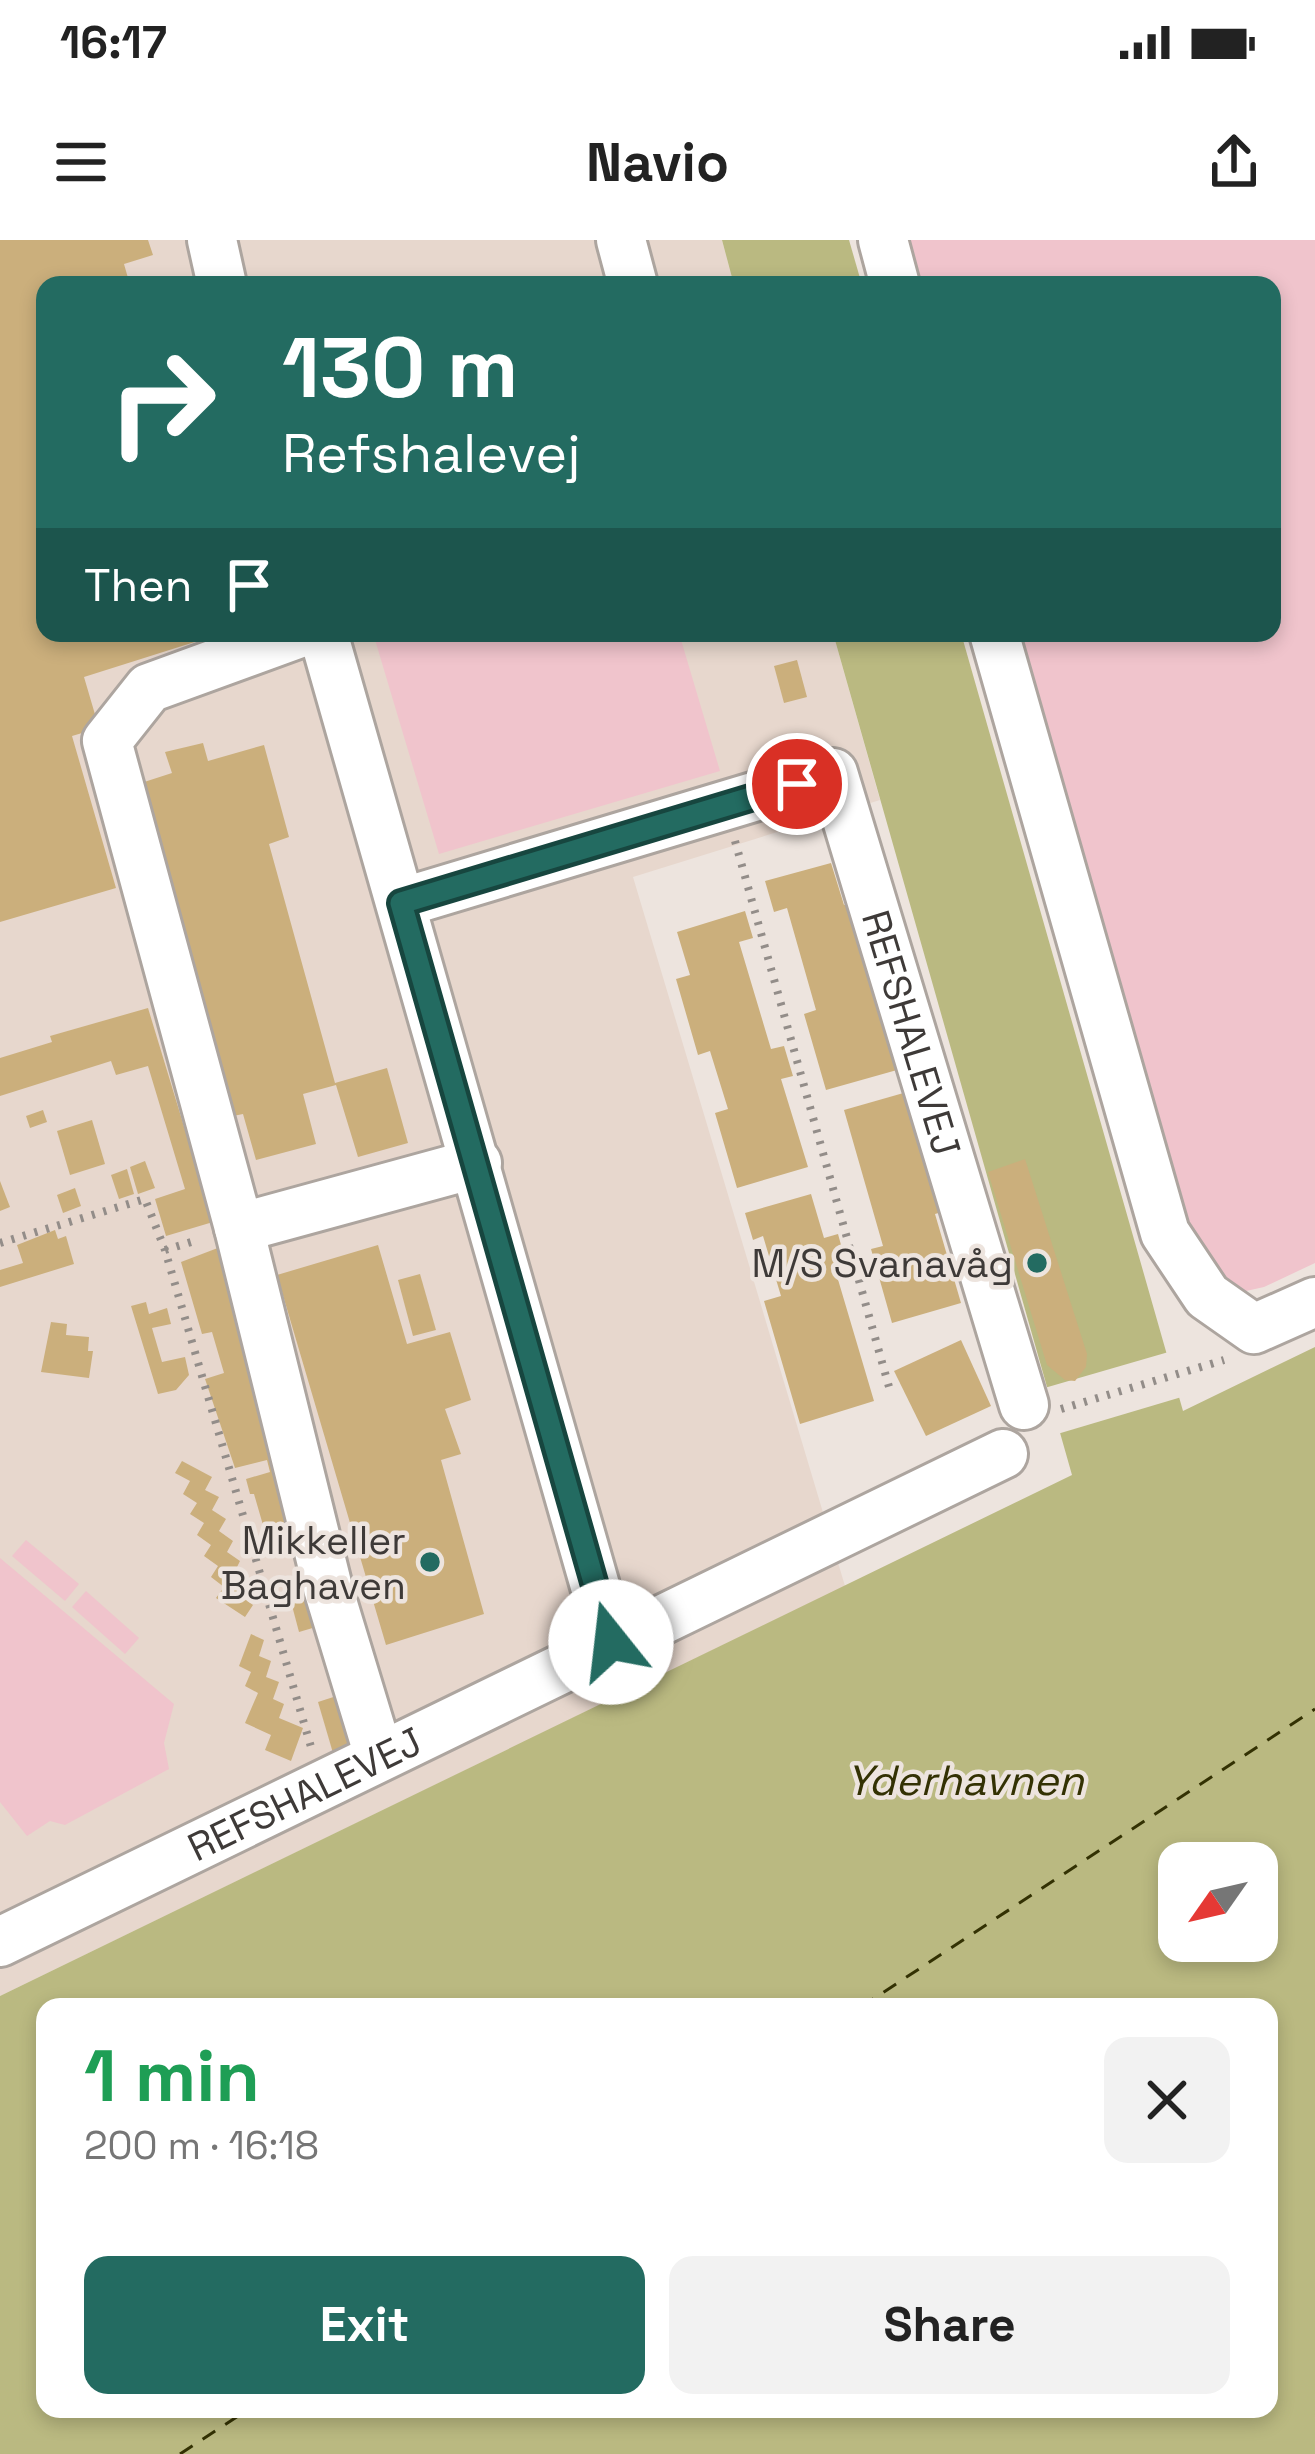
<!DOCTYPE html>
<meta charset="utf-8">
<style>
body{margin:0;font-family:"Space Grotesk",sans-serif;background:#f2f2f2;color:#222;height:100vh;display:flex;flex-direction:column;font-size:45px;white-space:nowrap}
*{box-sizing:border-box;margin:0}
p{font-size:39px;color:#767676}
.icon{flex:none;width:66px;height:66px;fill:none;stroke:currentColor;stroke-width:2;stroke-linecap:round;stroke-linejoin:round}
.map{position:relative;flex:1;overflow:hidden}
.details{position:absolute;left:36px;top:1758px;width:1242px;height:420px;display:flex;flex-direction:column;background:#fff;border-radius:24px;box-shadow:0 6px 18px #0003}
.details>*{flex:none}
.guide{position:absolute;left:36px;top:36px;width:1245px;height:366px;border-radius:24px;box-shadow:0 6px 18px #0003;background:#236b61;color:#fff;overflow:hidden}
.needle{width:78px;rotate:236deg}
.fabs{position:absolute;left:1158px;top:1602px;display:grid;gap:24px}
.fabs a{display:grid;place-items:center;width:120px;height:120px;border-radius:24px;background:#fff;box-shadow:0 6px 18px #0003;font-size:60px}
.pin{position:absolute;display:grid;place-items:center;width:102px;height:102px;color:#fff;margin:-51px;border:6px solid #fff;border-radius:50%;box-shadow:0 3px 12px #0007}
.me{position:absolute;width:132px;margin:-66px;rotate:344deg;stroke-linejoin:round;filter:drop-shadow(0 0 9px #0008)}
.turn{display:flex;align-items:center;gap:42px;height:252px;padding:0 48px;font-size:54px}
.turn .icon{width:156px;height:156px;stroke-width:2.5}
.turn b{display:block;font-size:84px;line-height:102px}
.then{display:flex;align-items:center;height:114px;padding:0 48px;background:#0003;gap:24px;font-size:45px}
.round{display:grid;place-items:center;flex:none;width:126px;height:126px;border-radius:24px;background:#f2f2f2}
.headline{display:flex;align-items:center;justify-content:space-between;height:204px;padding:0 48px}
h1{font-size:72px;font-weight:800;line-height:90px;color:#1e9e55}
.button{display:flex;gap:24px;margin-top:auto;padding:24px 48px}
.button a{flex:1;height:138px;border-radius:24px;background:#236b61;color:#fff;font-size:48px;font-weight:800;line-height:138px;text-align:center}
.button a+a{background:#f2f2f2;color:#222}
.status{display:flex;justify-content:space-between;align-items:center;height:84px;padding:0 60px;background:#fff;direction:ltr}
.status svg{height:33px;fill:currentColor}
header{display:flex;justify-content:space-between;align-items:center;height:156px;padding:0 48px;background:#fff;font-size:54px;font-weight:800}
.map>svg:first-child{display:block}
.built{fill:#e7d7cd}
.green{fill:#f0c4cc}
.water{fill:#bab981;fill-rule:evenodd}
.pier{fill:#ede4de}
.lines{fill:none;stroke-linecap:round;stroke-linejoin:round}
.ferry{stroke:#333103;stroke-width:3;stroke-dasharray:15 12;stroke-linecap:butt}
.building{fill:#cbaf7c}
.minor-casing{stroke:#ada59f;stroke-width:54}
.path{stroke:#938d89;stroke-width:8;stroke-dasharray:3 9;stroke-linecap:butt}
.minor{stroke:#fff;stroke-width:48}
.route-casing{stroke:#17463f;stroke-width:30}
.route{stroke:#236b61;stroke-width:21}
.poi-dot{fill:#236b61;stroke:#ede4de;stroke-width:4.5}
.labels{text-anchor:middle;stroke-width:9;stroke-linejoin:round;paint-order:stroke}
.street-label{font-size:39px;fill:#3e3a38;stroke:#ede4de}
.poi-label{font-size:39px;fill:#3e3a38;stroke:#ede4de;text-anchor:end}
.water-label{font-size:42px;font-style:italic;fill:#333103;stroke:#ede4de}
</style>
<div class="status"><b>16:17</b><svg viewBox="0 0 49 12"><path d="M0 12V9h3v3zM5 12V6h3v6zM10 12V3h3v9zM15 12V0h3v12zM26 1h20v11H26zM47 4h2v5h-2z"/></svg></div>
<header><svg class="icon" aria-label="menu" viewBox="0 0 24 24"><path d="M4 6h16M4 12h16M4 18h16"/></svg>Navio<svg class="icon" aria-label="share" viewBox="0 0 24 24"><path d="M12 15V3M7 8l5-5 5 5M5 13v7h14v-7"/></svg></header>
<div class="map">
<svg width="1315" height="2214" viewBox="0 0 1315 2214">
<rect width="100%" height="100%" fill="#ede4de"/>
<!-- built -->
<polygon class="built" points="0,0 722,0 734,45 45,45 45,393 833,393 880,560 633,637 845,1346 0,1756"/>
<!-- green -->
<g class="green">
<polygon points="903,0 1315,0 1315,1023 1264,1047 1237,1053 1182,999 1013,393 1272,393 1272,45 916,45"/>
<polygon points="373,393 679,393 720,531 439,614"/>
<polygon points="26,1300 79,1344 65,1361 12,1316"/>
<polygon points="0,1318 174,1464 164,1503 169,1529 65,1585 50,1581 27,1596 0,1562"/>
<polygon points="86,1351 139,1398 125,1414 72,1367"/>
</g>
<!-- water -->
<g class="water">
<polygon points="722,0 849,0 862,45 734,45"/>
<path d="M833,393H961L1183,1171L1315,1107V2214H0V1756L1072,1235ZM1179,1623H1257V1701H1179ZM45,1767H1269V2169H45Z"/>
</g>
<!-- pier -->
<polygon class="pier" points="1172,1111 1185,1156 1054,1195 1041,1149"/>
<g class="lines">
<!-- ferry -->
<g class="ferry">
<polyline points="861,1767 1315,1469"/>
<polyline points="180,2214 249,2169"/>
</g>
</g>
<!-- building -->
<g class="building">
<polygon points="0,0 148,0 153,15 124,24 130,45 45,45 45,393 220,394 84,437 99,488 72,496 116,648 0,682"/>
<polygon points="797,420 807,457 784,463 774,426"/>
<polygon points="203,503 208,521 264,505 289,597 269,604 335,843 387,828 408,903 358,917 336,845 303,854 316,904 256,920 243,874 233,876 138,544 172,533 165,512"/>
<polygon points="831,623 844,665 859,661 871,740 897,830 826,850 804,774 816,770 787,668 774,672 765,641"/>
<polygon points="745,671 753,698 739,702 771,809 784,806 793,836 781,839 808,927 737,948 715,873 728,869 710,811 698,815 676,739 690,735 677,692"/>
<polygon points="148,768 213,982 166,996 155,959 185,949 148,826 116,835 111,821 0,856 0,818 52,802 50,796"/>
<polygon points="914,850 949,970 935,974 961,1063 892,1083 871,1009 883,1006 844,870"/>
<polygon points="43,870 47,882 30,888 26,876"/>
<polygon points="92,880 105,924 70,935 57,891"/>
<polygon points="1025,919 1087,1114 1086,1127 1075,1141 1065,1140 1047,1125 988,932"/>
<polygon points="145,921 155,948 138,954 130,927"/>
<polygon points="127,929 134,954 119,959 111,935"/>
<polygon points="0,941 10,967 0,971"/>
<polygon points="75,948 81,966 63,973 57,955"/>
<polygon points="811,954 824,998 838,994 846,1023 834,1026 874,1161 800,1184 764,1061 781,1056 763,996 753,1000 745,973"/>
<polygon points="55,990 58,999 66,996 74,1024 0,1047 0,1030 23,1023 17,1005"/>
<polygon points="378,1005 407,1104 450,1092 471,1160 445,1169 461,1214 441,1220 484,1374 386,1405 277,1035"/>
<polygon points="223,1006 294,1307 272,1316 254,1254 250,1254 246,1239 270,1232 267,1220 235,1228 205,1139 224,1133 212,1092 202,1094 181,1022"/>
<polygon points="420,1034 436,1090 413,1096 398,1040"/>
<polygon points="146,1062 149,1074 167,1068 171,1084 152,1088 162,1122 185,1117 189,1135 176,1150 158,1154 131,1066"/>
<polygon points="51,1082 67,1084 66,1095 89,1097 88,1111 93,1111 89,1138 41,1132"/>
<polygon points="961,1100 991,1166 926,1196 894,1131"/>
<polygon points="182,1221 212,1237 205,1250 219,1257 212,1270 226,1279 219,1291 233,1301 227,1312 240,1321 234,1333 245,1341 238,1354 253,1365 245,1377 216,1358 224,1347 211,1337 218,1326 204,1316 211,1305 197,1295 204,1283 190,1274 197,1263 183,1254 190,1241 175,1233"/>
<polygon points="323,1347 333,1382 299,1392 290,1358"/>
<polygon points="251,1394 264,1400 259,1416 271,1421 266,1437 279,1442 273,1459 284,1464 279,1478 303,1488 291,1521 265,1510 271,1495 245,1483 258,1453 245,1446 251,1432 239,1426"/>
<polygon points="352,1451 367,1503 333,1513 318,1462"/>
</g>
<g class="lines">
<!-- minor casing -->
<g class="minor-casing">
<g id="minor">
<polyline points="212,0 222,45"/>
<polyline points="621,0 633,45"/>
<polyline points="883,0 895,45"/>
<polyline points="300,393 149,448 107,501 239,988 328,1348 379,1516"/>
<polyline points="323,393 611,1402"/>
<polyline points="994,393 1165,993 1207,1056 1254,1089 1315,1062"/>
<path id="s1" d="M401,663L833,533L1024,1165"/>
<polyline points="239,988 477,923"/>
<path id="s2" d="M0,1702L1003,1214"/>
</g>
</g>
<!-- path -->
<g class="path">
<polyline points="735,601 891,1154"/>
<polyline points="0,1003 145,959 165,1010 311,1507"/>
<polyline points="165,1010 198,1000"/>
<polyline points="1061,1169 1224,1120"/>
</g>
<!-- minor -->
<use href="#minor" class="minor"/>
</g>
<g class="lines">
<!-- route casing -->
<g class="route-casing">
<polyline id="route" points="611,1402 401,663 797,544"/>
</g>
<!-- route -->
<use href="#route" class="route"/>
</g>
<!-- markers -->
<g class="poi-dot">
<circle cx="1037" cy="1023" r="12"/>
<circle cx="430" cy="1322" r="12"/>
</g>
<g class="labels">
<!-- street labels -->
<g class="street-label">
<text dy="14" stroke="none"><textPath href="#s1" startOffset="723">REFSHALEVEJ</textPath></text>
<text dy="14" stroke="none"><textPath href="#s2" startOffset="339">REFSHALEVEJ</textPath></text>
</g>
<!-- poi labels -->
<g class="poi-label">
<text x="1013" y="1037">M/S Svanavåg</text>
<text x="406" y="1314">Mikkeller<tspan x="406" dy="45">Baghaven</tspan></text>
</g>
<!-- water labels -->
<g class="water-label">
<text x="965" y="1555">Yderhavnen</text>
</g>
</g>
</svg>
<div class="fabs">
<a><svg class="needle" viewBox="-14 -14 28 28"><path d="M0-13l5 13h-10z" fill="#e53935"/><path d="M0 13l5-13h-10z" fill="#767676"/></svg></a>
</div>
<div class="pin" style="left:797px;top:544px;background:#d93025"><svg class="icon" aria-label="arrive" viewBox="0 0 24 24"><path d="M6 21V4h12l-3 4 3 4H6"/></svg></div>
<svg class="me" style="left:611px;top:1402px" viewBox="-20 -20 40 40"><circle r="19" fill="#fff"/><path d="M0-13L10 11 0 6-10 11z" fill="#236b61"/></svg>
<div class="guide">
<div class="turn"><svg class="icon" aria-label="right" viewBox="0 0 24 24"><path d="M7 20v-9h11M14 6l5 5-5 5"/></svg><div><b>130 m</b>Refshalevej</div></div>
<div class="then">Then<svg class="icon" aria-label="arrive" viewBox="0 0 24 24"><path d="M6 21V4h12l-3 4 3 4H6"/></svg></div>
</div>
<section class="details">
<div class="headline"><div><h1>1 min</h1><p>200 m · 16:18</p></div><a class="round"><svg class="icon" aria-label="close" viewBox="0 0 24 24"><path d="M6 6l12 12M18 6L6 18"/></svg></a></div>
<div class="button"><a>Exit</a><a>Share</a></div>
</section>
</div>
